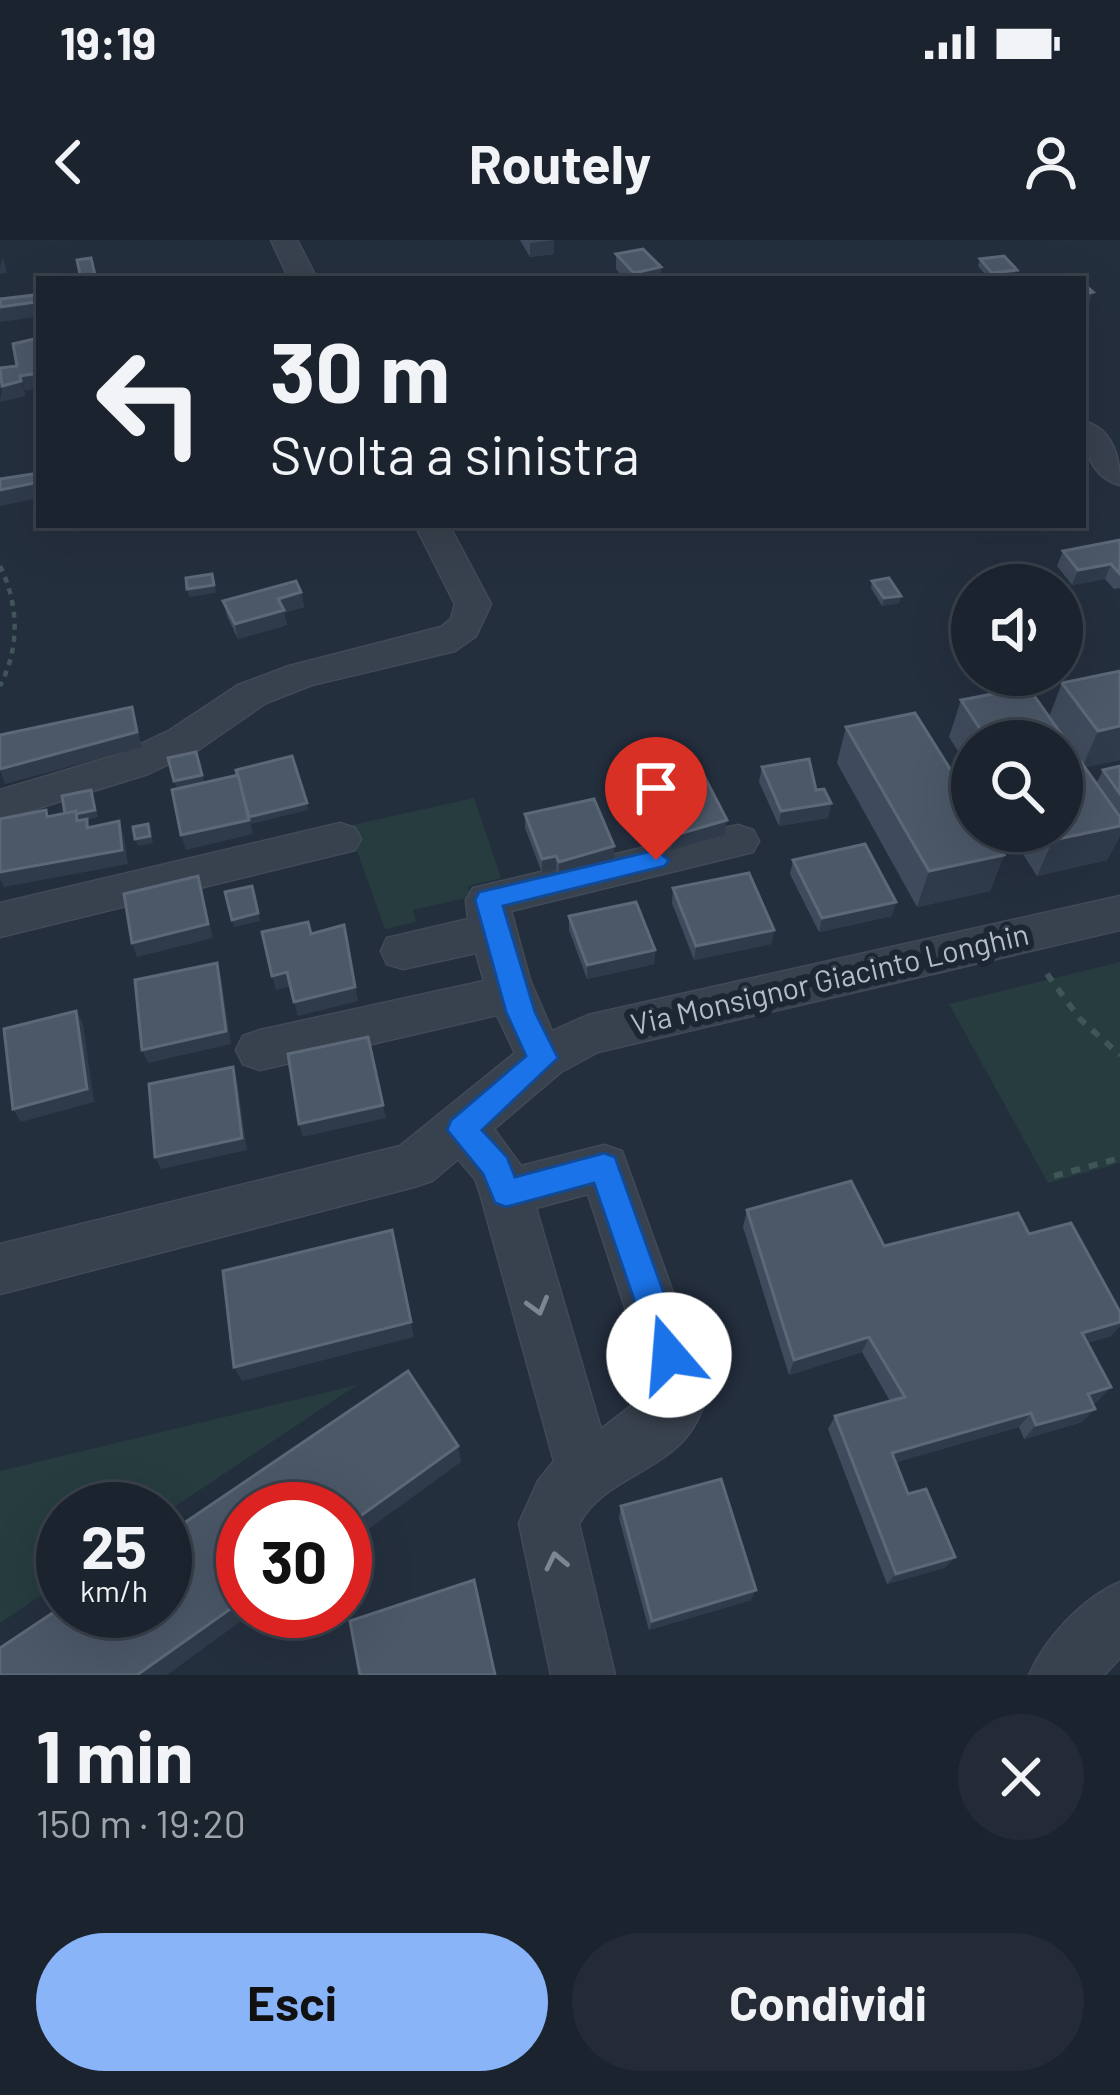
<!DOCTYPE html>
<html lang="it">
<meta charset="utf-8">
<style>
body{margin:0;font-family:Barlow,sans-serif;background:#242b36;color:#f1f3f6;height:100vh;display:flex;flex-direction:column;font-size:45px;white-space:nowrap}
*{box-sizing:border-box;margin:0}
p{font-size:39px;color:#a0a4aa}
.icon{flex:none;width:66px;height:66px;fill:none;stroke:currentColor;stroke-width:2;stroke-linecap:round;stroke-linejoin:round}
.map{position:relative;height:1435px;overflow:hidden}
.drawer{display:flex;flex-direction:column;background:#1b232e;flex:1}
.drawer>*{flex:none}
.hud{position:absolute;left:36px;top:36px;width:1050px;height:252px;border-radius:0px;box-shadow:0 12px 48px #0002,0 0 0 3px #39404a;background:#1b232e;color:#f1f3f6;overflow:hidden}
.buttons{position:absolute;left:951px;top:324px;display:grid;gap:24px}
.buttons a{display:grid;place-items:center;width:132px;height:132px;border-radius:50%;background:#1b232e;box-shadow:0 12px 48px #0002,0 0 0 3px #39404a;font-size:60px}
.speed{position:absolute;left:36px;top:1242px;display:flex;gap:24px;font-size:60px;font-weight:700;text-align:center}
.speed>*{display:grid;place-content:center;width:156px;height:156px;border-radius:50%;background:#1b232e;box-shadow:0 12px 48px #0002,0 0 0 3px #39404a;line-height:1}
.speed small{font-size:30px;font-weight:400}
.speed .limit{border:18px solid #d22;background:#fff;color:#111}
.pin{position:absolute;display:grid;place-items:center;width:102px;height:102px;color:#fff;margin:-123px -51px;border-radius:50% 50% 50% 0;rotate:-45deg;box-shadow:0 0 12px #0007}
.pin .icon{rotate:45deg}
.me{position:absolute;width:132px;margin:-66px;rotate:342deg;stroke-linejoin:round;filter:drop-shadow(0 0 9px #0008)}
.turn{display:flex;align-items:center;gap:42px;height:252px;padding:0 36px;font-size:54px}
.turn .icon{width:156px;height:156px;stroke-width:2.5}
.turn b{display:block;font-size:84px;line-height:102px}
.round{display:grid;place-items:center;flex:none;width:126px;height:126px;border-radius:63px;background:#242b36}
.overview{display:flex;align-items:center;justify-content:space-between;height:204px;padding:0 36px}
h1{font-size:72px;font-weight:700;line-height:90px}
.cta{display:flex;gap:24px;margin-top:auto;padding:24px 36px}
.cta a{flex:1;height:138px;border-radius:72px;background:#8ab4f8;color:#111;font-size:48px;font-weight:700;line-height:138px;text-align:center}
.cta a+a{background:#242b36;color:#f1f3f6}
.status{display:flex;justify-content:space-between;align-items:center;height:84px;padding:0 60px;background:#1b232e;direction:ltr}
.status svg{height:33px;fill:currentColor}
header{display:flex;justify-content:space-between;align-items:center;height:156px;padding:0 36px;background:#1b232e;font-size:54px;font-weight:700}
.map>svg:first-child{display:block}
.green{fill:#263c3f}
.lines{fill:none;stroke-linecap:round;stroke-linejoin:round}
.minor-casing{stroke:#414a57;stroke-width:3}
.path-far1{stroke:#3f5557;stroke-width:4.5;stroke-dasharray:6 6;stroke-linecap:butt}
.path{stroke:#3f5557;stroke-width:6;stroke-dasharray:9 9;stroke-linecap:butt}
.minor{fill:#38414e;fill-rule:evenodd}
.wall{fill:#3f4b5c}
.shaded-wall{fill:#2f3b4b}
.building{fill:#4b5868;stroke:#5c6777;stroke-width:3}
.oneway{stroke:#7c8592}
.route{fill:#1a73e8;stroke:#114b97;stroke-width:3}
.labels{text-anchor:middle;stroke-width:12;stroke-linejoin:round;paint-order:stroke}
.street-label{font-size:30px;fill:#b4bcc9;stroke:#1d2633}
</style>
<div class="status"><b>19:19</b><svg viewBox="0 0 49 12"><path d="M0 12V9h3v3zM5 12V6h3v6zM10 12V3h3v9zM15 12V0h3v12zM26 1h20v11H26zM47 4h2v5h-2z"/></svg></div>
<header><svg class="icon" aria-label="back" viewBox="0 0 24 24"><path d="M15 5l-7 7 7 7"/></svg>Routely<svg class="icon" aria-label="person" viewBox="0 0 24 24"><circle cx="12" cy="8" r="4"/><path d="M4 21q1-7 8-7t8 7"/></svg></header>
<div class="map">
<svg width="1120" height="1435" viewBox="0 0 1120 1435">
<rect width="100%" height="100%" fill="#242f3e"/>
<!-- green -->
<g class="green">
<polygon points="474,558 501,638 468,646 470,657 413,670 416,682 385,689 348,586"/>
<polygon points="1120,722 1120,923 1048,943 949,764"/>
<polygon points="357,1145 165,1273 165,1269 63,1269 63,1341 0,1383 0,1231"/>
</g>
<g class="lines">
<!-- minor casing -->
<g class="minor-casing">
<g id="minor">
<polygon points="271,0 297,0 317,39 289,39"/>
<path d="M1083,181C1113,188 1120,218 1120,245C1090,237 1083,207 1083,181Z"/>
<polygon points="415,285 449,285 491,364 476,396 455,411 312,445 266,463 198,510 148,534 0,580 0,550 120,514 170,490 238,445 289,426 441,387 451,379 455,364"/>
<polygon points="340,583 355,588 361,599 355,610 0,697 0,663"/>
<path d="M738,585L753,590L759,601L753,612L511,671L530,740L552,791L588,775L1120,656V690L598,812L561,832L494,889L521,926L604,905L622,911L709,1153C702,1171 695,1189 681,1203C649,1235 601,1243 579,1284L615,1435H551L519,1283L538,1241L554,1221L480,953L475,939L458,919L432,941L414,947L0,1054V1004L400,906L515,813L497,775L260,830L243,824L236,810L243,796L260,790L484,741L476,713L403,729L387,724L381,711L387,698L468,679L466,660L473,648ZM588,954L652,1150L601,1189L536,968Z"/>
<path d="M1120,1342V1418L1104,1435H1029C1045,1398 1083,1358 1120,1342Z"/>
</g>
</g>
<!-- path-far1 -->
<path class="path-far1" d="M0,326C19,365 20,407 0,446"/>
<!-- path -->
<g class="path">
<polyline points="1047,734 1080,779 1120,815"/>
<polyline points="1054,936 1120,918"/>
</g>
<!-- minor -->
<use href="#minor" class="minor"/>
</g>
<!-- wall -->
<g class="wall">
<polygon points="520,0 554,0 554,14 530,17"/>
<polygon points="616,14 661,27 660,39 625,39 616,29"/>
<polygon points="980,19 1015,37 989,39 978,26"/>
<polygon points="1120,300 1120,348 1114,349 1105,339 1072,345 1057,326 1063,311"/>
<polygon points="872,341 901,356 899,363 882,366 871,348"/>
<polygon points="301,352 304,367 284,373 287,385 238,399 227,376 223,361"/>
<polygon points="1120,431 1120,520 1085,527 1096,544 1103,530 1120,526 1120,595 1107,620 1037,636 1008,591 1062,591 1062,501 972,501 972,533 949,497 961,460 1049,477 1062,443"/>
<polygon points="846,487 1004,615 990,651 917,667 837,523"/>
<polygon points="762,527 816,550 831,563 828,578 779,586 759,542"/>
<polygon points="636,549 725,595 671,610 668,604 655,607 635,564"/>
<polygon points="525,574 614,621 559,637 556,630 542,633 525,588"/>
<polygon points="793,620 892,676 819,692 790,634"/>
<polygon points="673,648 774,690 771,704 694,720 672,663"/>
<polygon points="569,676 655,710 654,724 587,739 569,690"/>
<polygon points="747,970 884,1006 1029,994 1120,1072 1120,1086 1111,1096 1087,1103 1097,1162 1092,1163 1082,1182 1024,1199 1019,1187 896,1222 908,1254 955,1317 944,1328 887,1344 828,1189 835,1176 890,1161 862,1112 789,1135 743,987"/>
<polygon points="621,1266 751,1360 649,1390 619,1278"/>
</g>
<!-- shaded-wall -->
<g class="shaded-wall">
<polygon points="554,0 554,14 530,17 530,3"/>
<polygon points="3,17 7,33 0,34 0,27"/>
<polygon points="661,27 660,39 634,39 634,33"/>
<polygon points="1017,30 1015,37 991,39 992,33"/>
<polygon points="1093,52 1088,67 1083,68 1083,54"/>
<polygon points="35,55 39,66 39,77 0,82 0,67"/>
<polygon points="39,133 39,148 25,151 20,136"/>
<polygon points="21,141 26,156 0,162 2,146"/>
<polygon points="39,242 39,258 0,266 0,250"/>
<polygon points="1111,324 1105,339 1072,345 1078,330"/>
<polygon points="212,334 216,353 189,357 187,349"/>
<polygon points="301,352 304,367 284,373 287,385 238,399 235,384 278,359"/>
<polygon points="901,356 899,363 882,366 884,358"/>
<polygon points="132,467 142,507 5,544 0,529"/>
<polygon points="1120,486 1120,520 1082,528 1098,491"/>
<polygon points="202,535 204,542 177,549 174,541"/>
<polygon points="238,535 253,594 186,610 181,595"/>
<polygon points="91,550 98,577 87,580 93,593 69,584"/>
<polygon points="307,563 308,570 251,584 249,577"/>
<polygon points="831,563 828,578 779,586 781,571"/>
<polygon points="727,580 725,595 671,610 672,596"/>
<polygon points="119,581 124,596 128,624 4,647 0,639 0,632"/>
<polygon points="148,584 153,603 138,606 135,599"/>
<polygon points="1120,586 1120,595 1107,620 1037,636 1053,600"/>
<polygon points="670,589 668,604 655,607 656,592"/>
<polygon points="614,606 614,621 559,637 559,622"/>
<polygon points="1004,615 990,651 917,667 929,631"/>
<polygon points="556,616 556,630 542,633 542,619"/>
<polygon points="198,636 213,698 137,717 132,703"/>
<polygon points="252,646 260,681 234,687 232,680"/>
<polygon points="896,662 892,676 819,692 822,678"/>
<polygon points="344,685 358,761 298,776 294,762"/>
<polygon points="774,690 771,704 694,720 696,706"/>
<polygon points="655,710 654,724 587,739 587,725"/>
<polygon points="217,723 221,737 231,804 148,823 142,810"/>
<polygon points="287,732 291,746 276,750 272,736"/>
<polygon points="76,771 83,784 94,862 21,882 13,869"/>
<polygon points="233,827 237,840 247,910 161,929 155,917"/>
<polygon points="383,865 386,878 303,897 299,884"/>
<polygon points="392,990 414,1097 242,1141 234,1127"/>
<polygon points="1120,1082 1120,1086 1111,1096 1069,1108 1082,1093"/>
<polygon points="869,1097 862,1112 789,1135 794,1120"/>
<polygon points="1111,1147 1097,1162 1075,1168 1088,1154"/>
<polygon points="1095,1169 1082,1182 1024,1199 1036,1185"/>
<polygon points="1031,1173 1019,1187 884,1226 892,1213"/>
<polygon points="458,1206 461,1222 345,1306 345,1287"/>
<polygon points="955,1317 944,1328 887,1344 896,1334"/>
<polygon points="756,1350 751,1360 649,1390 652,1381"/>
<polygon points="243,1360 243,1371 255,1371 167,1435 137,1435"/>
</g>
<!-- building -->
<g class="building">
<polygon points="643,9 661,27 634,33 616,14"/>
<polygon points="1004,16 1017,30 992,33 980,19"/>
<polygon points="91,18 96,39 81,39 77,20"/>
<polygon points="1077,37 1079,39 1034,39"/>
<polygon points="1083,43 1093,52 1083,54"/>
<polygon points="35,55 36,62 0,67 0,59"/>
<polygon points="39,98 39,133 20,136 21,141 2,146 0,128 17,126 13,104"/>
<polygon points="39,233 39,242 0,250 0,239"/>
<polygon points="1120,300 1120,334 1111,324 1078,330 1063,311"/>
<polygon points="212,334 214,345 187,349 186,338"/>
<polygon points="889,338 901,356 884,358 872,341"/>
<polygon points="296,341 301,352 278,359 284,370 235,384 223,361"/>
<polygon points="1120,431 1120,486 1098,491 1062,443"/>
<polygon points="1028,447 1120,577 1120,586 1053,600 1047,591 1062,591 1062,501 988,501 961,460"/>
<polygon points="132,467 137,492 0,529 0,495"/>
<polygon points="915,473 972,564 972,591 989,591 1004,615 929,631 846,487"/>
<polygon points="196,512 202,535 174,541 168,518"/>
<polygon points="292,516 307,563 249,577 236,530"/>
<polygon points="809,519 816,550 824,549 831,563 781,571 762,527"/>
<polygon points="1120,526 1120,554 1103,530"/>
<polygon points="703,534 727,580 672,596 670,589 656,592 636,549"/>
<polygon points="238,535 249,580 181,595 172,550"/>
<polygon points="91,550 95,570 76,574 76,571 65,574 62,556"/>
<polygon points="594,559 614,606 559,622 556,616 542,619 525,574"/>
<polygon points="46,570 47,577 76,571 77,581 87,579 87,588 119,581 122,610 0,632 0,579"/>
<polygon points="148,584 150,596 135,599 133,587"/>
<polygon points="865,604 896,662 822,678 793,620"/>
<polygon points="749,633 774,690 696,706 673,648"/>
<polygon points="198,636 208,684 132,703 124,654"/>
<polygon points="252,646 258,673 232,680 225,652"/>
<polygon points="636,662 655,710 587,725 569,676"/>
<polygon points="308,682 311,694 344,685 355,747 294,762 287,732 272,736 262,692"/>
<polygon points="217,723 226,791 142,810 135,740"/>
<polygon points="76,771 87,849 13,869 4,789"/>
<polygon points="368,797 383,865 299,884 288,814"/>
<polygon points="233,827 242,898 155,917 149,844"/>
<polygon points="851,941 884,1006 1018,973 1029,994 1071,983 1120,1072 1120,1082 1082,1093 1111,1147 1088,1154 1095,1169 1036,1185 1031,1173 892,1213 908,1254 926,1249 955,1317 896,1334 835,1176 905,1157 869,1097 794,1120 747,970"/>
<polygon points="392,990 411,1082 234,1127 223,1031"/>
<polygon points="408,1131 458,1206 345,1287 345,1269 243,1269 243,1360 137,1435 0,1435 0,1408 63,1366 63,1371 165,1371 165,1296"/>
<polygon points="721,1239 756,1350 652,1381 621,1266"/>
<polygon points="474,1340 495,1435 360,1435 350,1381"/>
</g>
<!-- one-way arrows -->
<defs><path id="oneway-chevron" d="M-2-3.5L2.5 0L-2 3.5" fill="none" stroke-width="1.6" stroke-linecap="round" stroke-linejoin="round" transform="scale(3)"/></defs>
<g class="oneway">
<use href="#oneway-chevron" transform="translate(538 1066) rotate(74)"/>
<use href="#oneway-chevron" transform="translate(556 1321) rotate(-102)"/>
</g>
<!-- route -->
<polygon class="route" points="656,610 669,620 665,626 503,666 535,772 558,818 482,890 507,917 515,937 604,913 615,917 686,1115 681,1127 669,1132 657,1127 653,1115 594,943 506,967 495,963 483,934 447,890 451,880 526,816 506,772 475,660 479,652"/>
<g class="labels">
<!-- street labels -->
<g class="street-label">
<text transform="translate(830 740) rotate(-13)" y="10">Via Monsignor Giacinto Longhin</text>
</g>
</g>
</svg>
<div class="buttons">
<a><svg class="icon" aria-label="sound" viewBox="0 0 24 24"><path d="M4 9h4l5-4v14l-5-4H4zM17 9q2 3 0 6"/></svg></a>
<a><svg class="icon" aria-label="search" viewBox="0 0 24 24"><circle cx="10" cy="10" r="6"/><path d="M15 15l6 6"/></svg></a>
</div>
<div class="speed"><div>25<small>km/h</small></div><div class="limit">30</div></div>
<div class="pin" style="left:656px;top:620px;background:#d93025"><svg class="icon" aria-label="arrive" viewBox="0 0 24 24"><path d="M6 21V4h12l-3 4 3 4H6"/></svg></div>
<svg class="me" style="left:669px;top:1115px" viewBox="-20 -20 40 40"><circle r="19" fill="#fff"/><path d="M0-13L10 11 0 6-10 11z" fill="#1a73e8"/></svg>
<div class="hud">
<div class="turn"><svg class="icon" aria-label="left" viewBox="0 0 24 24"><path d="M17 20v-9H6M10 6l-5 5 5 5"/></svg><div><b>30 m</b>Svolta a sinistra</div></div>
</div>
</div>
<section class="drawer">
<div class="overview"><div><h1>1 min</h1><p>150 m · 19:20</p></div><a class="round"><svg class="icon" aria-label="close" viewBox="0 0 24 24"><path d="M6 6l12 12M18 6L6 18"/></svg></a></div>
<div class="cta"><a>Esci</a><a>Condividi</a></div>
</section>
